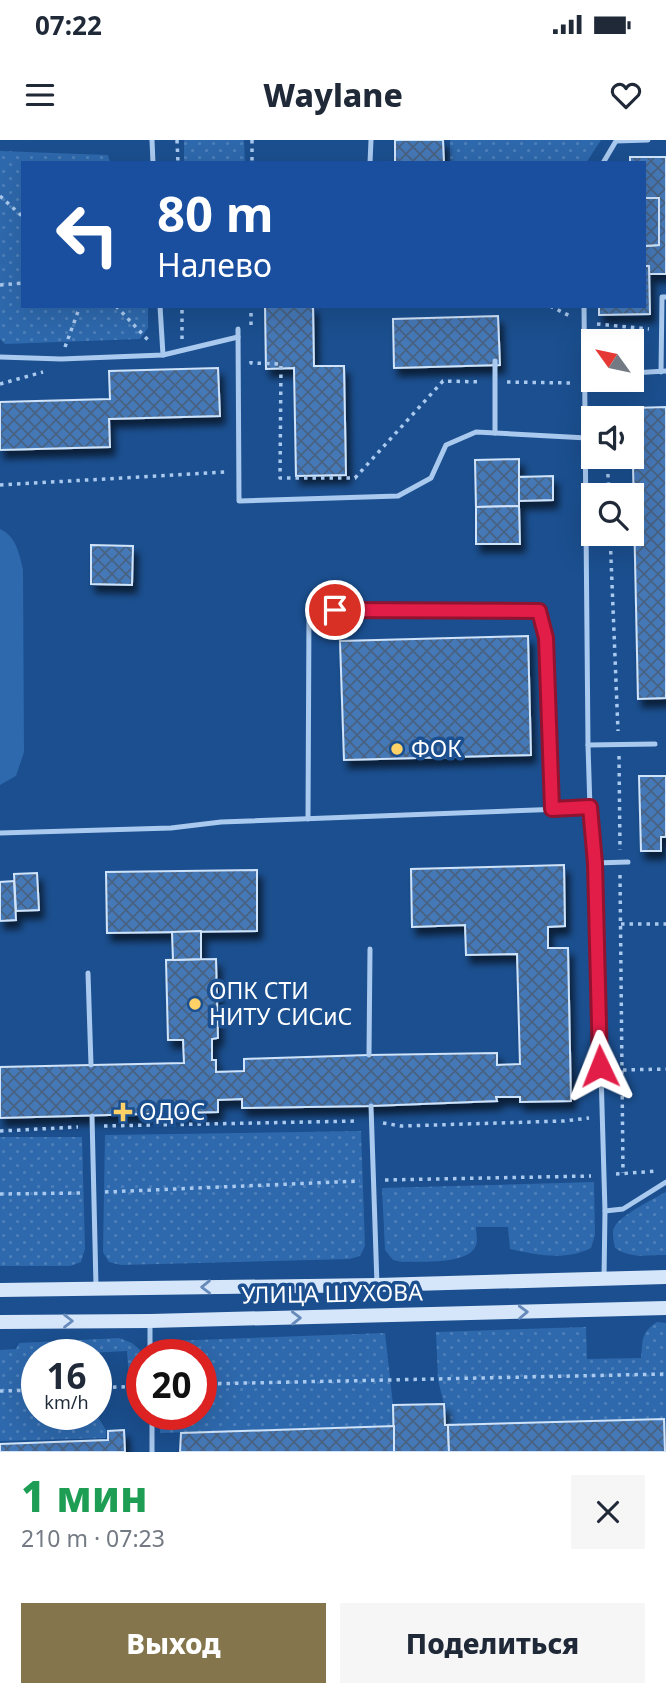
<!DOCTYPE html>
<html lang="ru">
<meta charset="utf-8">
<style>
body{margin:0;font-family:"Noto Sans",sans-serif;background:#f6f6f7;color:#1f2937;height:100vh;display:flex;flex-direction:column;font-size:26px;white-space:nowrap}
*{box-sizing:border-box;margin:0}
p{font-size:23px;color:#747a83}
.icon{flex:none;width:38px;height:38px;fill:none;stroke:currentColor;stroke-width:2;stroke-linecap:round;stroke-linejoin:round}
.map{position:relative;height:1312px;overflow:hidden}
.details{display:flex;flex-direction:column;background:#fff;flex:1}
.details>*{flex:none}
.hud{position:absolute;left:21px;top:21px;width:625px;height:147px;border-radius:0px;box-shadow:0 7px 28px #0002;background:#1a4fa0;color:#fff;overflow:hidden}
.needle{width:46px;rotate:303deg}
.controls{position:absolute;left:581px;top:189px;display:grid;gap:14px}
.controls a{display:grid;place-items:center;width:63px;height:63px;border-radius:0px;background:#fff;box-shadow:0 7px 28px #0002;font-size:35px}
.speed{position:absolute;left:21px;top:1199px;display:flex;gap:14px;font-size:35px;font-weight:700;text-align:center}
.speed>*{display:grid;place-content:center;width:91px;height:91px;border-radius:50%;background:#fff;box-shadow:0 7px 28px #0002;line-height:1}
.speed small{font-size:18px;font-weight:400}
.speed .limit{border:10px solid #d22;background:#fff;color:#111}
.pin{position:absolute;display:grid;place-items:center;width:60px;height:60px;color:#fff;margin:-30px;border:4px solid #fff;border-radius:50%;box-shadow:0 2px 7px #0007}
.me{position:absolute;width:77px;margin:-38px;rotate:358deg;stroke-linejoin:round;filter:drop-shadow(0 0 5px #0008)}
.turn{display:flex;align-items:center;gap:24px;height:147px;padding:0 21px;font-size:32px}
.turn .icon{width:91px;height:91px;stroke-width:2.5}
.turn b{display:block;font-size:49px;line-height:60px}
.round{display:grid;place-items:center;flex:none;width:74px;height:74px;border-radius:0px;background:#f6f6f7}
.head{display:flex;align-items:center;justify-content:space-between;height:119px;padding:0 21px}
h1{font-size:42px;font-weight:800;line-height:52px;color:#1e9e55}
.button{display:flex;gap:14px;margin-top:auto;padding:14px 21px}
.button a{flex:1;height:80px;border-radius:0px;background:#84754c;color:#fff;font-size:28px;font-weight:800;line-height:80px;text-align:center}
.button a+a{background:#f6f6f7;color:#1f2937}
.status{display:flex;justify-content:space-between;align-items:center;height:49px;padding:0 35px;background:#fff;direction:ltr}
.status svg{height:19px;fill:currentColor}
header{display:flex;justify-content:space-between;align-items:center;height:91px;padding:0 21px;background:#fff;font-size:32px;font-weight:800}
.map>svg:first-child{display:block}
.grass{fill:url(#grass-dots)}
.garden{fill:#2e69ad}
.building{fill:url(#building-cross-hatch);stroke:#cfe3fa;stroke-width:2;filter:url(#shadow)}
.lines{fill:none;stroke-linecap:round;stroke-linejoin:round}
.path{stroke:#a9c9ee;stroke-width:3.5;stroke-dasharray:3.5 5;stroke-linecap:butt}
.service{stroke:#a9c9ee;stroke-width:5}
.secondary{stroke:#d6e6fa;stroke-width:14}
.oneway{stroke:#668bba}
.route-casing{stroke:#92132f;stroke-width:18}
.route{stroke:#e11d48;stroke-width:12}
.poi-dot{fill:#ffd166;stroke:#1b4f8f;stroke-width:2.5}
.labels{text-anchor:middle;stroke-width:7;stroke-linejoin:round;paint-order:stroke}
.poi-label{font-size:23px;fill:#fff;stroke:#1b4f8f;text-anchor:start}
.street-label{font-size:23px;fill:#fff;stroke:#1b4f8f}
</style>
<div class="status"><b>07:22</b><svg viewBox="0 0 49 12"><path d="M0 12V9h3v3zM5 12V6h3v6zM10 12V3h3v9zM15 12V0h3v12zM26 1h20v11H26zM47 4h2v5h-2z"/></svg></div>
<header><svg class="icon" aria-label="menu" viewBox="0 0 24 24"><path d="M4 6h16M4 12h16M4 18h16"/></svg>Waylane<svg class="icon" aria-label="heart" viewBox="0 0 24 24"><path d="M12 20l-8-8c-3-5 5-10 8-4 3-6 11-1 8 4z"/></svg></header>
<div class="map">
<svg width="666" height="1312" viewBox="0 0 666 1312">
<defs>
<pattern id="grass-dots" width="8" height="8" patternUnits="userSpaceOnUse" patternTransform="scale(1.75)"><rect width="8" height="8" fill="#2e69ad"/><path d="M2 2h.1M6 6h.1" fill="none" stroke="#4d80b9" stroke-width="1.8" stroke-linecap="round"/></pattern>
<pattern id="building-cross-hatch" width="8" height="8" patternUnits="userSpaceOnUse" patternTransform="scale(1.75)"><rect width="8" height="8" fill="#4478b7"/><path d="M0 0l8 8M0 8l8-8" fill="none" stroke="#486282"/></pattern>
<filter id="shadow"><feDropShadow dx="4.5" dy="8" stdDeviation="3.5" flood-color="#0009"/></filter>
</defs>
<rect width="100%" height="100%" fill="#1b4f8f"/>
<!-- grass -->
<g class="grass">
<polygon points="184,0 244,0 245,23 184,23"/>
<polygon points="450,0 601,0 586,23 450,23"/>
<polygon points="0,11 108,15 110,23 23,23 23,166 148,166 148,188 140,199 5,204 0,199"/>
<polygon points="361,991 365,1106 360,1116 350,1119 121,1125 109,1122 103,1112 105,995"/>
<polygon points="0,997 82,997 85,1109 81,1122 70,1126 0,1126"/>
<path d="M594,1042L595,1095L591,1108C566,1121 537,1115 510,1109L508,1087H476C476,1092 478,1100 476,1105C470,1125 420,1121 402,1122L393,1120L385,1110L382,1048Z"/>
<path d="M666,1052V1115C646,1115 632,1119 615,1108C614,1101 611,1092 615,1086C621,1075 655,1058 666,1052Z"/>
<path d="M657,1182L666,1183V1312L664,1279L445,1285L444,1264L438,1240L436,1192L586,1187L587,1219L641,1218C643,1201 640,1193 657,1182Z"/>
<polygon points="385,1193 393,1265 394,1286 160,1293 160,1274 201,1274 201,1214 158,1214 169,1201"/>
<polygon points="119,1198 132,1203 140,1210 140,1235 138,1242 133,1243 129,1239 127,1211 89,1213 89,1214 37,1214 37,1274 96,1274 106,1290 106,1298 0,1301 0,1210 16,1209 19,1203"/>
</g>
<!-- garden -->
<path class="garden" d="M0,389C16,396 19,413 23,429L24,612L16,636L0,645Z"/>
<!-- building -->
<g class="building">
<polygon points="395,0 443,0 444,23 395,23"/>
<polygon points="630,17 666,17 666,134 649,134 649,126 645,126 645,106 659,105 659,58 644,58 644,23 630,23"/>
<polygon points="644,58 659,58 659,105 645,106 645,126 649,126 650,174 599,175 599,166 644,166"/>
<polygon points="265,166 313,166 314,226 344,226 346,335 296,336 294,228 266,229"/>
<polygon points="498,176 500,225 394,228 393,179"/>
<polygon points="218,228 220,276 109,279 110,307 0,310 0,262 110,259 109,231"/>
<polygon points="666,267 666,558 638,559 632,278 605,278 605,277 632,276 632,268"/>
<polygon points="519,319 519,366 476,367 475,320"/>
<polygon points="553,336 553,360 519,361 519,337"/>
<polygon points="519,366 520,404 476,404 476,367"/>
<polygon points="91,405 133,406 132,445 91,444"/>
<polygon points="528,496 531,615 344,620 340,501"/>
<polygon points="639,636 666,636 666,697 661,697 661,711 641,711"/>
<polygon points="564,725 565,786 548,787 548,808 568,808 571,961 520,962 520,957 496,957 497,961 371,966 242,968 242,959 218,960 218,972 0,978 0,927 184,923 183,900 168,900 166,820 216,819 218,898 212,899 212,920 216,920 216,932 244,931 244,919 369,915 497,913 497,925 520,924 517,814 466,815 465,785 412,787 411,729"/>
<polygon points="257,730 257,791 107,793 106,732"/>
<polygon points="37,733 39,770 16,771 14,734"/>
<polygon points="14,741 16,780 0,781 0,742"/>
<polygon points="201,791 201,819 173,820 172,792"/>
<polygon points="444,1264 445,1285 448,1285 449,1312 394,1312 393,1265"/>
<polygon points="664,1279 665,1312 449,1312 448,1285"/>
<polygon points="394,1286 394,1312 180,1312 181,1293"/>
<polygon points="124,1290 125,1312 0,1312 0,1304 108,1300 108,1291"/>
</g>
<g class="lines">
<!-- path -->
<g class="path">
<polyline points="177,0 178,23"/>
<polyline points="252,0 252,23"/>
<polyline points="0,56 23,77"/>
<polyline points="0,145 23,143"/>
<polyline points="116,166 148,200"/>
<polyline points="550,166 570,176"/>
<polyline points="597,184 649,189"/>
<polyline points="251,185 251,166"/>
<polyline points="182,199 182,166"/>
<polyline points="65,207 80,166"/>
<polyline points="251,221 251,223 281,224 280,338 355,338 443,241 482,242"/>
<polyline points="507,242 573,243"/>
<polyline points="0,244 43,232"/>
<polyline points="607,317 609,355"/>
<polyline points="0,345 226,332"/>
<polyline points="610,394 618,591"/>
<polyline points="619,616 620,710"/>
<polyline points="620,735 623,1033"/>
<polyline points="621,784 666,784"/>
<polyline points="623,930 666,929"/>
<polyline points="383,983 401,986 564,981 589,978"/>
<polyline points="104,986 358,981"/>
<polyline points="0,991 78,987"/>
<polyline points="616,1034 657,1031"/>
<polyline points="385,1040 591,1036"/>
<polyline points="105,1052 360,1041"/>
<polyline points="0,1054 80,1053"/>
<polyline points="201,1244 666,1234"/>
<polyline points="96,1248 142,1246"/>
<polyline points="0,1251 37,1250"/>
</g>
<!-- service -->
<g class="service">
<polyline points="152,0 153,23"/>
<polyline points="370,23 371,0"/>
<polyline points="603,23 616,1 648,0"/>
<polyline points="160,166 163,215"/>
<polyline points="584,166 588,605 590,668 595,723 605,1071 604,1139"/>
<polyline points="238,189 239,361 398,356 431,338 446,305 476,292 587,298"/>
<polyline points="0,217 61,219 163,215 238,197"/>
<polyline points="661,232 662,157 666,157"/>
<polyline points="632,233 666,231"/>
<polyline points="495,293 495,221"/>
<polyline points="588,605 655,604"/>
<polyline points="308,679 309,470 539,471 546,498 552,669"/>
<polyline points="0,693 171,688 221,682 590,668"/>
<polyline points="595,723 628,722"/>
<polyline points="88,833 91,925"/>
<polyline points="369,915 370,809"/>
<polyline points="371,966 377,1145"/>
<polyline points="92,976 96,1146"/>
<polyline points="605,1071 623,1069 666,1042"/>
<polyline points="150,1183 150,1214"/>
<polyline points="152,1274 152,1312"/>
</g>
<!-- secondary -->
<g class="secondary">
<polyline points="0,1150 377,1145 666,1137"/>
<polyline points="0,1182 150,1181 666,1168"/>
</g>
</g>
<!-- one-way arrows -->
<defs><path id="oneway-chevron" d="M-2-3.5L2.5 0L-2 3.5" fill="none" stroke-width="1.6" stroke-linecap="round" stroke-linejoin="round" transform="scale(1.75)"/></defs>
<g class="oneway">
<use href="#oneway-chevron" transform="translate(206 1147) rotate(179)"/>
<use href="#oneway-chevron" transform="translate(523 1172) rotate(-2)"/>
<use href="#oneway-chevron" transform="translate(296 1178) rotate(-1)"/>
<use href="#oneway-chevron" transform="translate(68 1181)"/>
</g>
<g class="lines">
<!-- route casing -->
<g class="route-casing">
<polyline id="route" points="335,470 539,471 546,498 552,669 590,667 595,723 600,926"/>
</g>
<!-- route -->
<use href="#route" class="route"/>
</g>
<!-- markers -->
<g class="poi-dot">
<circle cx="397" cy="609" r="7"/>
<circle cx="195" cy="864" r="7"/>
<path d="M119.5 961.5h7v7h7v7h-7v7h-7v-7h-7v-7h7z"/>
</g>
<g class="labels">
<!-- poi labels -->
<g class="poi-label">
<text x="411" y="617">ФОК</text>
<text x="209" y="859">ОПК СТИ<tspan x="209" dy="26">НИТУ СИСиС</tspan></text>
<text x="139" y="980">ОДОС</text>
</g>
<!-- street labels -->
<g class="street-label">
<text transform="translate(332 1154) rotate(-1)" y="8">УЛИЦА ШУХОВА</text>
</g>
</g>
</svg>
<div class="controls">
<a><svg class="needle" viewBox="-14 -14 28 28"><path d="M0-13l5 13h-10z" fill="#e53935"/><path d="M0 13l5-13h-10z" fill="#747a83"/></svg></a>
<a><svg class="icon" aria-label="sound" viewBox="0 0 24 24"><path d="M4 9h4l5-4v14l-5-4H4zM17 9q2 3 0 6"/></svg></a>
<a><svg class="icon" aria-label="search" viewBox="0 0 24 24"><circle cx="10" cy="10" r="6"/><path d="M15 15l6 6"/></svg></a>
</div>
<div class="speed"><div>16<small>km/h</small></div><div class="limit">20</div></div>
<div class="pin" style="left:335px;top:470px;background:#d93025"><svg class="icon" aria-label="arrive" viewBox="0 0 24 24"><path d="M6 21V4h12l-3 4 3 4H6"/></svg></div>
<svg class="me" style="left:600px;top:926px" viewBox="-20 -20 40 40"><path d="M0-17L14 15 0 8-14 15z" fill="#e11d48" stroke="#fff" stroke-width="4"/></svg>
<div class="hud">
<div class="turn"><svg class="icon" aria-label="left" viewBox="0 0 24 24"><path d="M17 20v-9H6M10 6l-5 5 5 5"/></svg><div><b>80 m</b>Налево</div></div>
</div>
</div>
<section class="details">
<div class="head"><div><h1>1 мин</h1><p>210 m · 07:23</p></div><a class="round"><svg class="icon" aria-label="close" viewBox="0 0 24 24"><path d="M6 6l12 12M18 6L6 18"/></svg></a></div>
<div class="button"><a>Выход</a><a>Поделиться</a></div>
</section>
